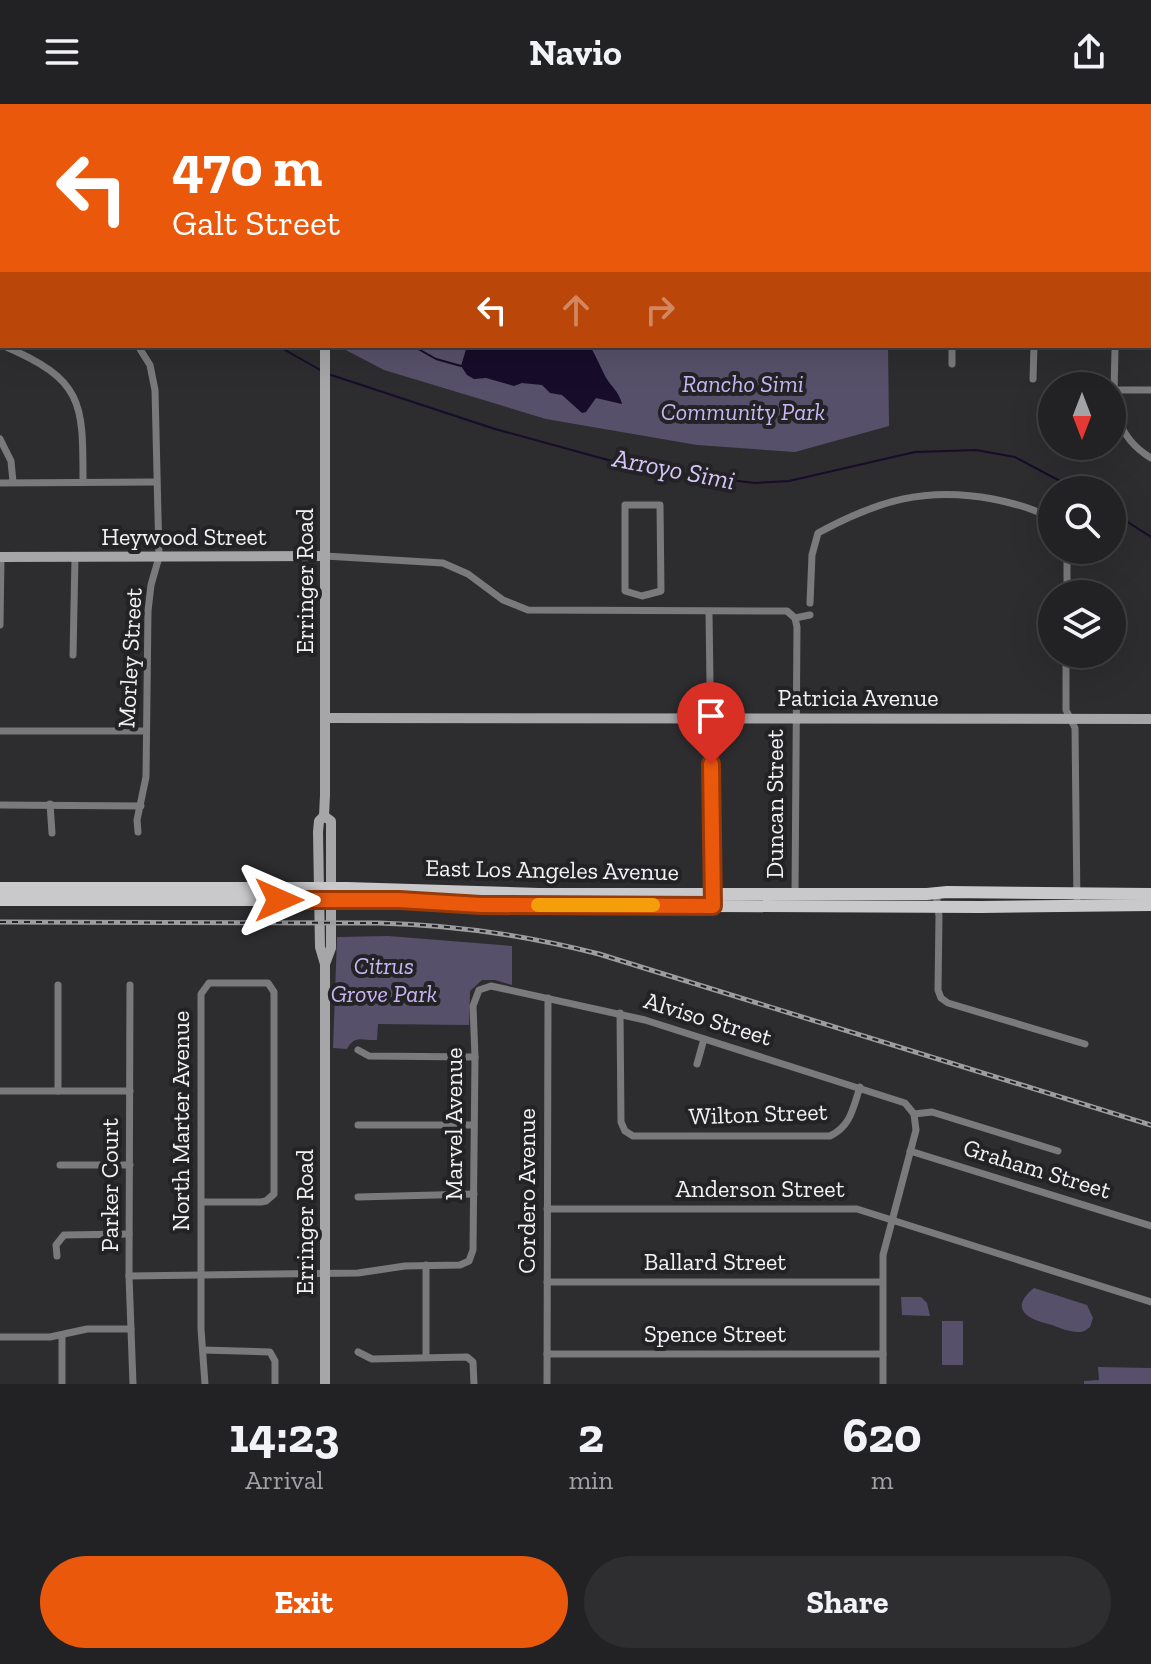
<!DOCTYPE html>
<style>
body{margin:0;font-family:"Zilla Slab",serif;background:#2e2e30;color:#f1f3f6;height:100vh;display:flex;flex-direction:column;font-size:30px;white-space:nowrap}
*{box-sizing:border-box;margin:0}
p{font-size:26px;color:#a2a3a6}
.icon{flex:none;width:44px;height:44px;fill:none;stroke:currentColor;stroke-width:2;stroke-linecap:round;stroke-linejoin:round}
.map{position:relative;height:1280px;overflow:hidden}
.sheet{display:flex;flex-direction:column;background:#222123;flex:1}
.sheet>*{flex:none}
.guide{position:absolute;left:0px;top:0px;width:1152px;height:244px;box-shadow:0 8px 32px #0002,0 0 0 2px #3f3e41;background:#ea580c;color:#fff;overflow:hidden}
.needle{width:52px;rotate:180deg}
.buttons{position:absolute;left:1038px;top:268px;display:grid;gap:16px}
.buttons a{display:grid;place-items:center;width:88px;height:88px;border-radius:50%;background:#222123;box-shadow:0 8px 32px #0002,0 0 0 2px #3f3e41;font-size:40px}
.pin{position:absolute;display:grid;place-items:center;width:68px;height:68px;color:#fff;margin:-82px -34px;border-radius:50% 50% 50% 0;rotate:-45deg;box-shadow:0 0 8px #0007}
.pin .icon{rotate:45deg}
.me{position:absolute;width:88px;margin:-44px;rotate:90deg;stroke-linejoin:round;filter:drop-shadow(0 0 6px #0008)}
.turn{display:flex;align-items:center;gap:28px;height:168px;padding:0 40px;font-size:36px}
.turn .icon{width:104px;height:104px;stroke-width:2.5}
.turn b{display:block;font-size:56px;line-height:68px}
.lanes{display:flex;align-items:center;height:76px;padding:0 40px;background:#0003;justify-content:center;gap:40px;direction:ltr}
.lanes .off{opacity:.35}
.eta{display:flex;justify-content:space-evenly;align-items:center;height:136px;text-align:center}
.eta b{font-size:48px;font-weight:800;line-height:56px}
.primary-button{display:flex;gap:16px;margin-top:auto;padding:16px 40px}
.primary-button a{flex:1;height:92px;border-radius:48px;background:#ea580c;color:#fff;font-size:32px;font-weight:800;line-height:92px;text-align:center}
.primary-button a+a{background:#2e2e30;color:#f1f3f6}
header{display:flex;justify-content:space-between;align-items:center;height:104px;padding:0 40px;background:#222123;font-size:36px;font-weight:800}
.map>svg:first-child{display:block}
.green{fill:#57506a}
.water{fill:#170c2a}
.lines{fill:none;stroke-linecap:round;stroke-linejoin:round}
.stream{stroke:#170c2a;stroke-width:2}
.street{stroke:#7a7a7c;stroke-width:7}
.secondary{stroke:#a6a6a9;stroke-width:10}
.primary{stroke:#c9c8cb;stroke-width:12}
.rail-casing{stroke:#9d9c9f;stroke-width:5}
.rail{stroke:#232225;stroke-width:2;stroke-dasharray:6;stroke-linecap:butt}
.route-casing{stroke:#983908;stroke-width:20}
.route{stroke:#ea580c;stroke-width:14}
.slow{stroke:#f59e0b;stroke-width:14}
.labels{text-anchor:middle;stroke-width:8;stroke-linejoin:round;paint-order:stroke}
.park-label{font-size:24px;font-style:italic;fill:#c9b6f5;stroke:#232225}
.street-label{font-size:24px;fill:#f2f1f4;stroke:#232225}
.water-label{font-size:26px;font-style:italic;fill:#d6c7fa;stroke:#232225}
</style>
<header><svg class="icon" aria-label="menu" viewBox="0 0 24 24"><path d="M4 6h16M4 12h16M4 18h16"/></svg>Navio<svg class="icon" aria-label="share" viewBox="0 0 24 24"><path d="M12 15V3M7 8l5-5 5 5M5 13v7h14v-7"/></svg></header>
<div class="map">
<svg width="1151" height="1280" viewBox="0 0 1151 1280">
<rect width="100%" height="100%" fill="#2d2c2f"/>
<!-- green -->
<g class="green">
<polygon points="338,242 888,242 889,322 795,348 697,341 546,315 384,266"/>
<path d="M388,832L512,842V881L495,876H482L470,887L469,921L378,920L377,936C363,937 355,930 347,945L333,944L337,833Z"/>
<path d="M1034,1184L1087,1201L1093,1214L1090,1223C1085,1227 1084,1228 1078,1228C1069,1228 1060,1224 1052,1221C1030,1216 1007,1206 1034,1184Z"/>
<polygon points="901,1193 921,1193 927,1199 930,1212 902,1211"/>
<rect x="942" y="1217" width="21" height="44"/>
<polygon points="1098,1263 1151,1264 1151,1280 1084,1280 1084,1277 1099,1276"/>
</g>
<!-- water -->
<path class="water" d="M467,242H590C596,252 600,262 605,272C611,283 619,287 622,300L596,294L586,308L582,309L562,291L550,289L542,281L522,279L514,282L486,274L474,275L467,271L461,262Z"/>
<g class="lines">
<!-- stream -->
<g class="stream">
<polyline points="0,97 2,97"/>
<polyline points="278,242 322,267"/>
<polyline points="413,242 436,255 461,262"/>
<polyline points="328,270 495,325 619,359 678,370 755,379 789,377 915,348 976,346 1015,353 1077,386"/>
<polyline points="1112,408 1151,433"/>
</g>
<!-- street -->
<g class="street">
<polyline points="733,0 733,2"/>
<polyline points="161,2 161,0"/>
<polyline points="972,2 972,0"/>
<polyline points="0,13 2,14"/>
<polyline points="1150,139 1151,139"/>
<polyline points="0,165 2,166"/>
<polyline points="1150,212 1151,212"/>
<path d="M4,242C84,276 83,299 83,378"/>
<polyline points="952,242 952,260"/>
<path d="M1115,242C1115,287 1106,327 1151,354"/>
<polyline points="1033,275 1034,242"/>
<polyline points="1115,286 1151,286"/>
<polyline points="0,335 11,357 13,378"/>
<polyline points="0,379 156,378"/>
<polygon points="625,401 660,401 661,487 642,492 625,487"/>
<polyline points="325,452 443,459 468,470 503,496 528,506 787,507 795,514 797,523 795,791"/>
<polyline points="1067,490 1067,446"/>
<path d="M810,499L812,451L818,429C877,397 925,382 993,395C1013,399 1034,404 1052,415"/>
<polyline points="709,508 713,791"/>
<polyline points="795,514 810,511"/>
<polyline points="0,521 1,453"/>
<polyline points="1066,550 1066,606 1075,624 1077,801"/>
<polyline points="73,551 75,453"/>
<polyline points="0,627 146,627"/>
<polyline points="50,700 52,729"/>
<polyline points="0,701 141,702"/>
<polyline points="138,728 137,716 146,673 148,507 151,481 159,453 155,286 150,261 138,242"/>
<polyline points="936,788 939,812 938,886 941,894 948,899 1085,940"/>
<polyline points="58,881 58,987"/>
<polyline points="130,881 129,1172 133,1280"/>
<path d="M620,909L621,1018L625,1027L633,1032H830C851,1022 853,1004 860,983"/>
<polyline points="358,946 369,952 475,953"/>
<polyline points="697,960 704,935"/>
<polyline points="0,987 130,987"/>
<polyline points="914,1010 932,1008 1058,1047"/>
<polyline points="358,1021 474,1021"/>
<polyline points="910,1047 1151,1122"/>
<polyline points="60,1061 130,1061"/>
<polyline points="358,1093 474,1090"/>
<polyline points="201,1098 261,1098 266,1097 274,1090 274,888 268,879 209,879 201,890 201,1225 205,1280"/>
<polyline points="547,1105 857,1105 1151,1198"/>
<polyline points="57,1152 56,1141 64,1131 129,1130"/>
<polyline points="426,1161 426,1252"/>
<polyline points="129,1172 358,1169 405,1162 460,1161 469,1157 473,1146 475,953 473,902 479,886 491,882 645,916 905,999 914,1010 916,1026 883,1151 883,1280"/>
<polyline points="547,1178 882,1178"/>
<polyline points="0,1233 50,1233 87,1225 131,1225"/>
<polyline points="203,1246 270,1248 275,1257 275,1280"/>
<polyline points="358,1248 372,1255 467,1253 473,1258 474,1280"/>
<polyline points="547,1250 883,1250"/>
<polyline points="62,1280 62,1231"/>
<polyline points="547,1280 548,894"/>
</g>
<!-- secondary -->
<g class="secondary">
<polyline points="332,0 332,2"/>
<polyline points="400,0 403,2"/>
<polyline points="324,2 324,0"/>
<polyline points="1150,45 1151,45"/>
<polyline points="0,453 325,452"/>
<polyline points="325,614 1151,615"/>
<polyline points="324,712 331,717 331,844 325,860"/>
<polyline points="325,1280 325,860 320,843 318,728 319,717 324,712 325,691 325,242"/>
</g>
<!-- primary -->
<g class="primary">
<polyline points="0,784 347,784 539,790 927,790 947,788 1151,790"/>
<polyline points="0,796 399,796 481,801 981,803 1151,801"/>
</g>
<!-- rail casing -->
<g class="rail-casing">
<path id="rail" d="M0,818L379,819C455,821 526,831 599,850L1151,1021"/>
</g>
<!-- rail -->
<use href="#rail" class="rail"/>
</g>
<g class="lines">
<!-- route casing -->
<g class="route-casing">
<polyline id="route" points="279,796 399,796 481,801 713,802 711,660"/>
</g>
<!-- route -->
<use href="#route" class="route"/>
<!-- slow -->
<polyline class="slow" points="538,801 653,801"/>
</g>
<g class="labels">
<!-- park labels -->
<g class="park-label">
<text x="743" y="288">Rancho Simi<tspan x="743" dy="28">Community Park</tspan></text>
<text x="384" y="870">Citrus<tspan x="384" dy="28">Grove Park</tspan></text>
</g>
<!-- street labels -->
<g class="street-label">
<text x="184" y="441">Heywood Street</text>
<text transform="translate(305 477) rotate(-90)" y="8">Erringer Road</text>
<text transform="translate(130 554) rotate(-87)" y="8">Morley Street</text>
<text x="858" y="602">Patricia Avenue</text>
<text transform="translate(775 700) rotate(-90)" y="8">Duncan Street</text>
<text transform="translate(552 766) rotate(1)" y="8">East Los Angeles Avenue</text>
<text transform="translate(708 915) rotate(17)" y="8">Alviso Street</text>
<text transform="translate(758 1010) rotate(-2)" y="8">Wilton Street</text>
<text transform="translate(181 1017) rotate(-90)" y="8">North Marter Avenue</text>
<text transform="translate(454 1020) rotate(-90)" y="8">Marvel Avenue</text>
<text transform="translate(1037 1065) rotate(17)" y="8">Graham Street</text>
<text transform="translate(110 1081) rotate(-90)" y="8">Parker Court</text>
<text x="760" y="1093">Anderson Street</text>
<text transform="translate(527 1087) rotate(-90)" y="8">Cordero Avenue</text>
<text transform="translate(305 1118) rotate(-90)" y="8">Erringer Road</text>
<text x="715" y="1166">Ballard Street</text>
<text x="715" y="1238">Spence Street</text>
</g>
<!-- water labels -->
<g class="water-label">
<text transform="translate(674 365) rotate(11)" y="9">Arroyo Simi</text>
</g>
</g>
</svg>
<div class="buttons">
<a><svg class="needle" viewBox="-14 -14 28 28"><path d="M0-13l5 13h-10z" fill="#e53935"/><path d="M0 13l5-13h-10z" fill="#a2a3a6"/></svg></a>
<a><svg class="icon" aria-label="search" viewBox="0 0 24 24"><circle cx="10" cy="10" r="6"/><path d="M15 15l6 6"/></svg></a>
<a><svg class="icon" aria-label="layers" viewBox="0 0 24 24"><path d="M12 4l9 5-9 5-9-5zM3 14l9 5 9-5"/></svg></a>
</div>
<div class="pin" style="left:711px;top:660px;background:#d93025"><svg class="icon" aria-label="arrive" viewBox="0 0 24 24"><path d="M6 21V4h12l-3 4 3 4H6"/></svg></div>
<svg class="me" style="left:279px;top:796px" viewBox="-20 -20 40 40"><path d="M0-17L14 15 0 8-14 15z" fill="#ea580c" stroke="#fff" stroke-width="4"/></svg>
<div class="guide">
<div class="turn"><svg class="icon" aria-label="left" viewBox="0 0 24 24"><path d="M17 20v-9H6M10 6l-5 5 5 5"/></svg><div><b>470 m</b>Galt Street</div></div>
<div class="lanes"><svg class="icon" aria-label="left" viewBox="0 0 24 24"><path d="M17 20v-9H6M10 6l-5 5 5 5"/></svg><svg class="icon off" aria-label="ahead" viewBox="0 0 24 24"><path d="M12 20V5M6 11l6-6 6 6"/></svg><svg class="icon off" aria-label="right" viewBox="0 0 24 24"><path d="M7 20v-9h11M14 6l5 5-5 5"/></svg></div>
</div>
</div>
<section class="sheet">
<div class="eta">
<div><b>14:23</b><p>Arrival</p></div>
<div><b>2</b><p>min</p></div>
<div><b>620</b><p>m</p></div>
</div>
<div class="primary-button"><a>Exit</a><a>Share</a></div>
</section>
